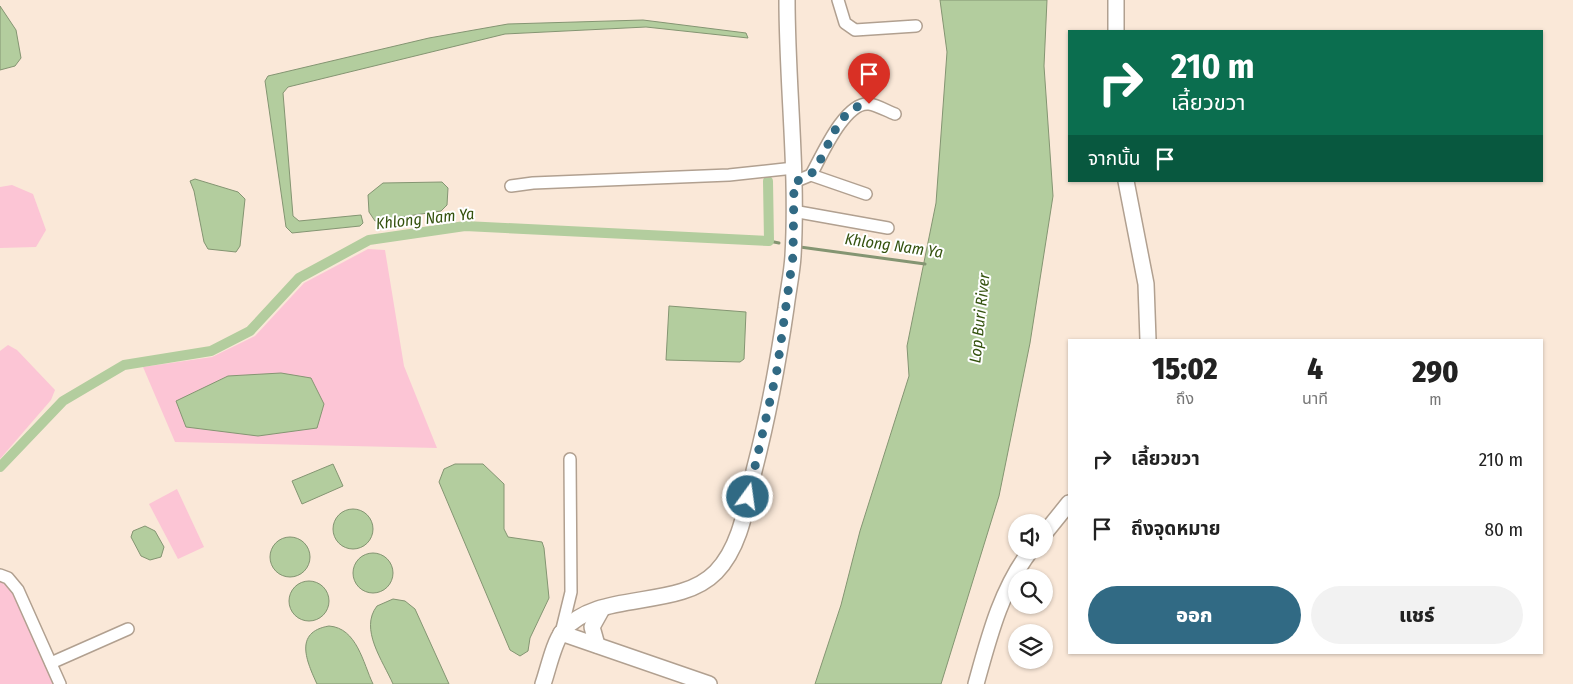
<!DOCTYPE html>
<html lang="th">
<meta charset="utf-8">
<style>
body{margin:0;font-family:"Fira Sans Condensed","Noto Sans Thai",sans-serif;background:#f2f2f2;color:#222;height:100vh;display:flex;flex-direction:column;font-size:19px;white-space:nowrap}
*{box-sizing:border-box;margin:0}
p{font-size:16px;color:#767676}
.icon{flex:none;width:28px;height:28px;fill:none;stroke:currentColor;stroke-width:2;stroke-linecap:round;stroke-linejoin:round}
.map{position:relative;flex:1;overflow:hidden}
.sheet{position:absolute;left:1068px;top:339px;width:475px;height:315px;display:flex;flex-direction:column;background:#fff;border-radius:0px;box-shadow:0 1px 4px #0004}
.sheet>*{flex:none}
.guide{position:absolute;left:1068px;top:30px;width:475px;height:152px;border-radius:0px;box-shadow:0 1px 4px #0004;background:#0b6e4f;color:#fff;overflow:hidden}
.controls{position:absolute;left:1008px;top:514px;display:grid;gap:10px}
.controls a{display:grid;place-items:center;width:45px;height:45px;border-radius:50%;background:#fff;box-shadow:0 1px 4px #0004;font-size:25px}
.pin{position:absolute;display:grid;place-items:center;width:42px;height:42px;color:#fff;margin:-51px -21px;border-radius:50% 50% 50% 0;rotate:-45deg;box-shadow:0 0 5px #0007}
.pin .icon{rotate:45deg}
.me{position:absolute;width:55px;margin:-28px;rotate:14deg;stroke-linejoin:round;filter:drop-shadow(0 0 4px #0008)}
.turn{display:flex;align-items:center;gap:18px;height:105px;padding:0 20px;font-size:22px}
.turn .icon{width:65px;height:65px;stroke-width:2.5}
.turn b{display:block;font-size:35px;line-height:42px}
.then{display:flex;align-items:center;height:48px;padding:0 20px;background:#0003;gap:10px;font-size:19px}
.eta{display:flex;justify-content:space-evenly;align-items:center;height:85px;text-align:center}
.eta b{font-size:30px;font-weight:800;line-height:35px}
.button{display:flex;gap:10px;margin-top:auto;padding:10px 20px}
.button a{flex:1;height:58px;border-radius:30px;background:#316a84;color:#fff;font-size:20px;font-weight:800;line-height:58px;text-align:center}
.button a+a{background:#f2f2f2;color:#222}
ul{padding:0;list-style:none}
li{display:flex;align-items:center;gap:15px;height:70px;padding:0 20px}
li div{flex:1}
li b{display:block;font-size:19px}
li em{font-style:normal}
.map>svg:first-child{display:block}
.green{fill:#fcc5d5;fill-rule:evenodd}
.water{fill:#b3cd9e;stroke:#849572}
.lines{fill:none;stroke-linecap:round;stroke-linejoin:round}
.stream{stroke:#849572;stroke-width:3}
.canal{stroke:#b3cd9e;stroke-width:10}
.minor-casing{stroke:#b1a090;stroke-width:14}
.tertiary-casing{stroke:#b1a090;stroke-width:18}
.minor{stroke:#fff;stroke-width:11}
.tertiary{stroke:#fff;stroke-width:15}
.route{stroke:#316a84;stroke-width:9;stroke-dasharray:0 16.2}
.labels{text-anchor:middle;stroke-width:4;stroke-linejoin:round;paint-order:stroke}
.water-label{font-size:16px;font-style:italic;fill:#34520e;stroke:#fff}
</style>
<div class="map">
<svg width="1573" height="684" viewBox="0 0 1573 684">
<rect width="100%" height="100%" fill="#fae8d8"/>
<!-- green -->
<g class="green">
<polygon points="12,185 33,194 46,230 36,247 0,248 0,187"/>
<path d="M368,249L385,250L404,366L437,448L175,442L143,367L212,357L255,336L304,283ZM228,376L324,404L317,428L258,436L176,402Z"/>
<polygon points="8,345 17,350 55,390 51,400 0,459 0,351"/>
<polygon points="177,489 204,547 178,559 149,504"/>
<polygon points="0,582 8,584 15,595 56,684 0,684"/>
</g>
<!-- water -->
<g class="water">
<polygon points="940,0 1047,0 1044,66 1053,196 1030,343 999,496 941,684 815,684 841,605 860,531 909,376 907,346 936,203 947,52"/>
<polygon points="0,6 16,30 21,58 15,66 0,70"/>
<polygon points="643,20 746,33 748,38 646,27 505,34 288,87 283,93 293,216 299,221 361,215 363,223 360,226 292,233 286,227 265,81 268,76 429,38 508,24"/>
<polygon points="195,179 238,192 245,199 240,246 236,252 208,249 204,242 194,191 190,181"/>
<polygon points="442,182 448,188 447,205 441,211 375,221 369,212 368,195 383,183"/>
<polygon points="669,306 746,312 744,359 740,362 666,360"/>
<polygon points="281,373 311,378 324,404 317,428 258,436 186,427 176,401 228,376"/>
<polygon points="333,464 343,486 302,504 292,481"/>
<polygon points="455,464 483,464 504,484 504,529 508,537 542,542 544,548 549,598 530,638 528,651 520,656 510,650 439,482 444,469"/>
<circle cx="353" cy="529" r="20"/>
<polygon points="145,526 155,531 164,547 161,557 150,560 141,556 131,537 133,531"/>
<circle cx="290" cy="557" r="20"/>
<circle cx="373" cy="573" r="20"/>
<circle cx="309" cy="601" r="20"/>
<path d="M393,599L405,601L415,609L449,684H393C383,661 359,629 377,606Z"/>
<path d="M329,626C357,628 363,663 373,684H317C307,662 293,632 329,626Z"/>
</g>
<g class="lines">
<!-- stream -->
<g class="stream">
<polyline points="769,241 779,243"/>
<polyline points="800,247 925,264"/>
</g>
<!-- canal -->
<polyline class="canal" points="0,467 63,401 124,365 211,351 250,331 299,278 369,240 465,226 769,241 768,181"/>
<!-- minor casing -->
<g class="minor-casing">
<g id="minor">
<polyline points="838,0 845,23 855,30 916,26"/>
<path d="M811,175C821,157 845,101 869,104C877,105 887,111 895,114"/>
<polyline points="794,182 811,175 866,194"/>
<polyline points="511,186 533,183 729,175 794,168"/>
<polyline points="793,211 888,228"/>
<polyline points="0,575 8,578 18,590 60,684"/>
<polyline points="561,633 571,592 570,459"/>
<polyline points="51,663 128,629"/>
</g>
</g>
<!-- tertiary casing -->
<g class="tertiary-casing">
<g id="tertiary">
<polyline points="1116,31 1116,0"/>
<polyline points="1126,181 1146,284 1148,340"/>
<polyline points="1044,534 1069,503"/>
<polyline points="561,633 709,684"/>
<polyline points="597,645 592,627 602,609"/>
<path d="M543,684C548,670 554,641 563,631C598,589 678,611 716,572C741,546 746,506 754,471C768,417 778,363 786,308C788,291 792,273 793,256C798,170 787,85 787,0"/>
<path d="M976,684C989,637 1001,589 1031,550"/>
</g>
</g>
<!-- minor -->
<use href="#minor" class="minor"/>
<!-- tertiary -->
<use href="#tertiary" class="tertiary"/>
</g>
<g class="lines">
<!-- route -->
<path class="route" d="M748,497L777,370L793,256L794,182C799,180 808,178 811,174C830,152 835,106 869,104"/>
</g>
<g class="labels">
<!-- water labels -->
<g class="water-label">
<text transform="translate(425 218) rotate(-6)" y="6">Khlong Nam Ya</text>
<text transform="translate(894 245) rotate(8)" y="6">Khlong Nam Ya</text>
<text transform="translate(979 318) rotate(-84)" y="6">Lop Buri River</text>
</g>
</g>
</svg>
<div class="controls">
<a><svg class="icon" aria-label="sound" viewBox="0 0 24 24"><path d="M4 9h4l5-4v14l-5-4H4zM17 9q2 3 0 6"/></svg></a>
<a><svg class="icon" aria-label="search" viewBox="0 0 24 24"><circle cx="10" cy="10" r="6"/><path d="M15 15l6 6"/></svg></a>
<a><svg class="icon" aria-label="layers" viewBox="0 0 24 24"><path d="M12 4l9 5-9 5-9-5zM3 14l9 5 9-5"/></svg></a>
</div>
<div class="pin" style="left:869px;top:104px;background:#d93025"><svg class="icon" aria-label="arrive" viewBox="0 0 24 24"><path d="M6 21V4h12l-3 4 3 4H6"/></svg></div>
<svg class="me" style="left:748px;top:497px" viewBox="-20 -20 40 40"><circle r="17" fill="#316a84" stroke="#fff" stroke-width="3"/><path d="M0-11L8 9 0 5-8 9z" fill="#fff"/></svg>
<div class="guide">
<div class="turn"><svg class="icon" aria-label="right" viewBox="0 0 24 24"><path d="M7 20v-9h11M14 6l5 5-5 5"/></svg><div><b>210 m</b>เลี้ยวขวา</div></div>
<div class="then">จากนั้น<svg class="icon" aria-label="arrive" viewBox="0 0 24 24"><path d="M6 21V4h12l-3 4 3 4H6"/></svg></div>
</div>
<section class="sheet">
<div class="eta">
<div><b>15:02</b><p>ถึง</p></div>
<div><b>4</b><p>นาที</p></div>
<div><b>290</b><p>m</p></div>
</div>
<ul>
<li><svg class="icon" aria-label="right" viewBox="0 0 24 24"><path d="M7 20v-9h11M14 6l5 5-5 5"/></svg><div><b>เลี้ยวขวา</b></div><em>210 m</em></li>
<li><svg class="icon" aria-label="arrive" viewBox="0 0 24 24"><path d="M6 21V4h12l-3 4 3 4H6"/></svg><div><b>ถึงจุดหมาย</b></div><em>80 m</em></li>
</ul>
<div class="button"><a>ออก</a><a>แชร์</a></div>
</section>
</div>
